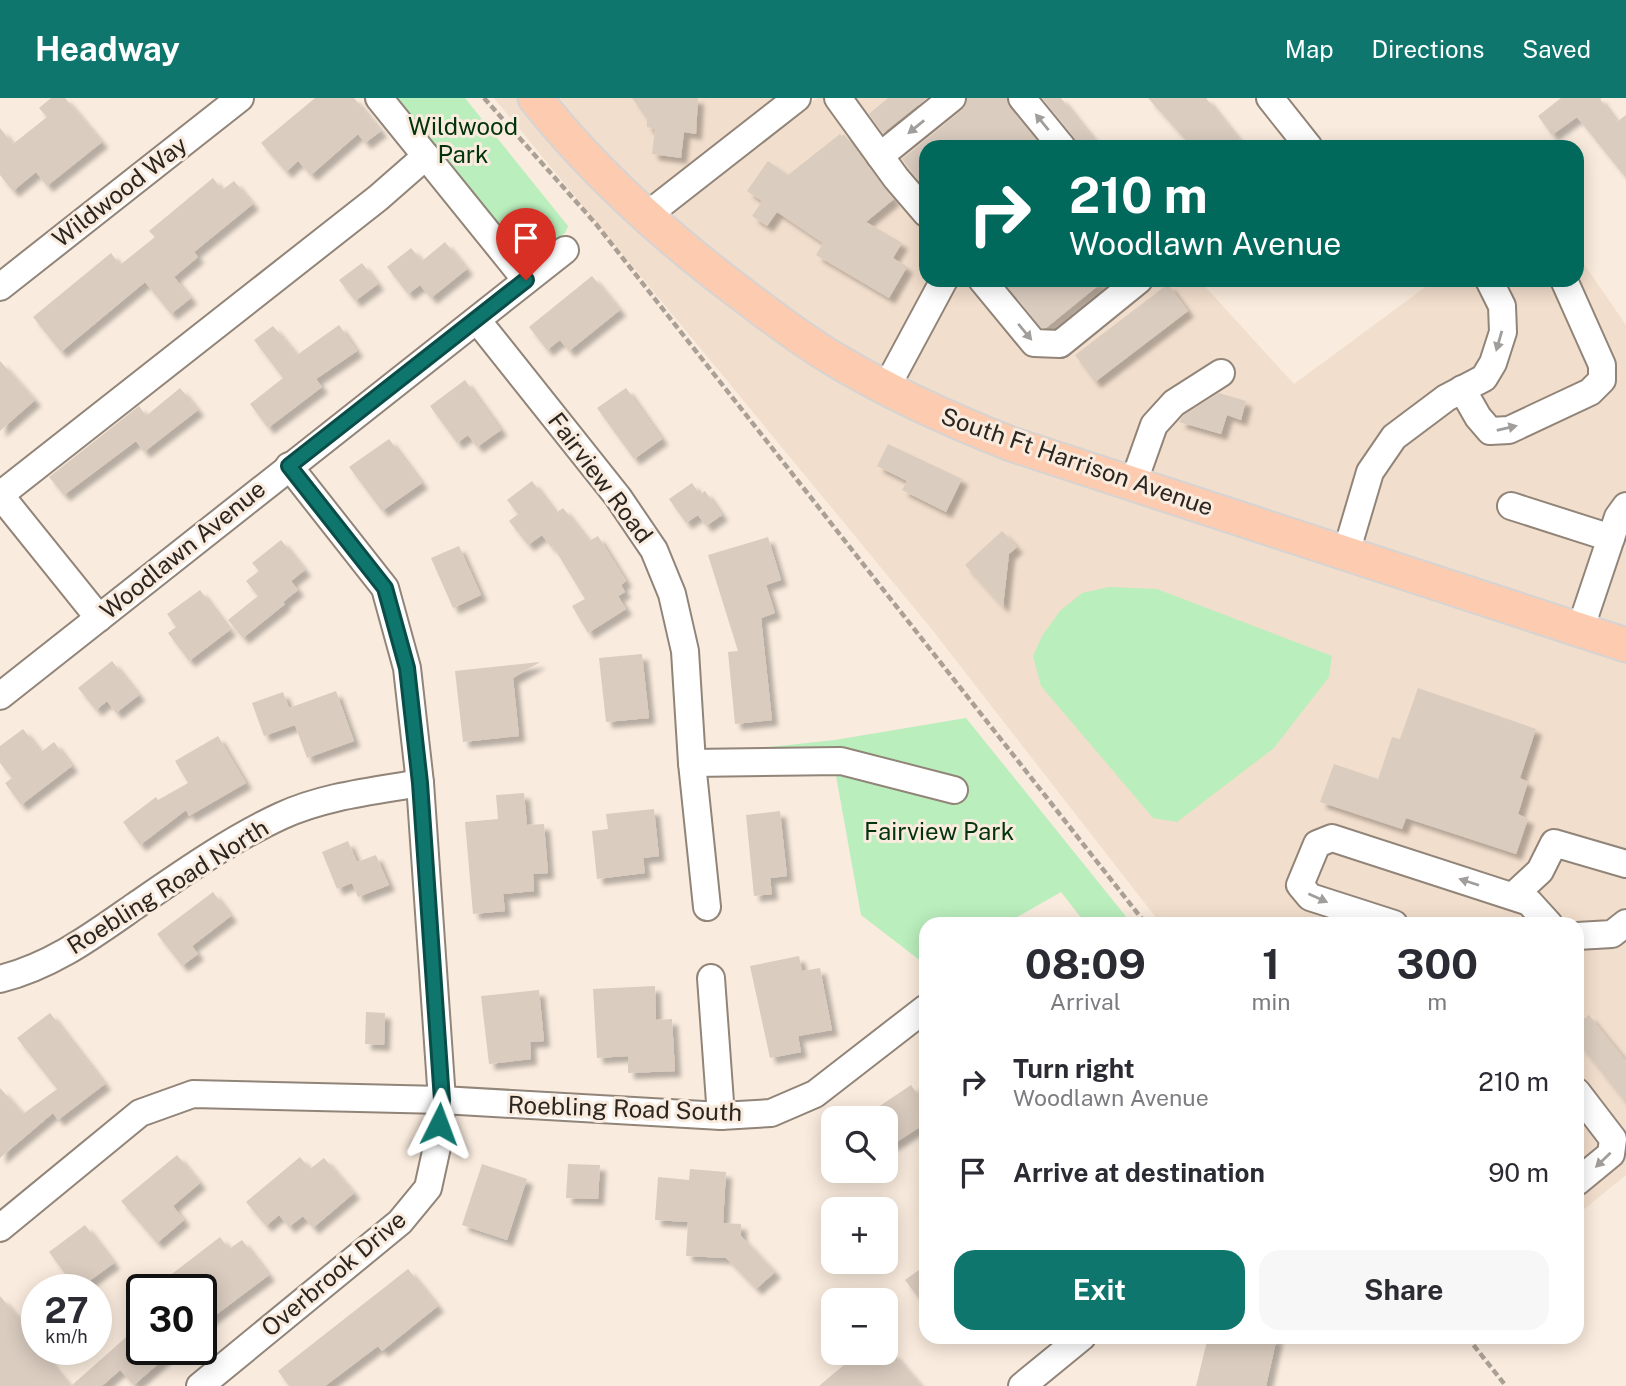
<!DOCTYPE html>
<meta charset="utf-8">
<style>
body{margin:0;font-family:"Public Sans",sans-serif;background:#f7f7f7;color:#2b2b33;height:100vh;display:flex;flex-direction:column;font-size:26px;white-space:nowrap}
*{box-sizing:border-box;margin:0}
p{font-size:23px;color:#7c7c81}
.icon{flex:none;width:38px;height:38px;fill:none;stroke:currentColor;stroke-width:2;stroke-linecap:round;stroke-linejoin:round}
.map{position:relative;flex:1;overflow:hidden}
.details{position:absolute;left:919px;top:819px;width:665px;height:427px;display:flex;flex-direction:column;background:#fff;border-radius:21px;box-shadow:0 4px 18px #0003}
.details>*{flex:none}
.banner{position:absolute;left:919px;top:42px;width:665px;height:147px;border-radius:21px;box-shadow:0 4px 18px #0003;background:#00695c;color:#fff;overflow:hidden}
.controls{position:absolute;left:821px;top:1008px;display:grid;gap:14px}
.controls a{display:grid;place-items:center;width:77px;height:77px;border-radius:14px;background:#fff;box-shadow:0 4px 18px #0003;font-size:35px}
.speed{position:absolute;left:21px;top:1176px;display:flex;gap:14px;font-size:35px;font-weight:700;text-align:center}
.speed>*{display:grid;place-content:center;width:91px;height:91px;border-radius:50%;background:#fff;box-shadow:0 4px 18px #0003;line-height:1}
.speed small{font-size:18px;font-weight:400}
.speed .limit{border:4px solid #111;border-radius:10px;background:#fff;color:#111}
.pin{position:absolute;display:grid;place-items:center;width:60px;height:60px;color:#fff;margin:-72px -30px;border-radius:50% 50% 50% 0;rotate:-45deg;box-shadow:0 0 7px #0007}
.pin .icon{rotate:45deg}
.me{position:absolute;width:77px;margin:-38px;rotate:3deg;stroke-linejoin:round;filter:drop-shadow(0 0 5px #0008)}
.turn{display:flex;align-items:center;gap:24px;height:147px;padding:0 35px;font-size:32px}
.turn .icon{width:91px;height:91px;stroke-width:2.5}
.turn b{display:block;font-size:49px;line-height:60px}
.eta{display:flex;justify-content:space-evenly;align-items:center;height:119px;text-align:center}
.eta b{font-size:42px;font-weight:700;line-height:49px}
.action{display:flex;gap:14px;margin-top:auto;padding:14px 35px}
.action a{flex:1;height:80px;border-radius:21px;background:#0f766e;color:#fff;font-size:28px;font-weight:700;line-height:80px;text-align:center}
.action a+a{background:#f7f7f7;color:#2b2b33}
ul{padding:0;list-style:none}
li{display:flex;align-items:center;gap:21px;height:91px;padding:0 35px}
li div{flex:1}
li b{display:block;font-size:26px}
li em{font-style:normal}
header{display:flex;align-items:center;gap:42px;box-sizing:border-box;height:98px;padding:0 35px;background:#0f766e;color:#fff}
header strong{font-size:33px}
nav{display:flex;gap:38px;margin-inline-start:auto;font-size:24px}
.map>svg:first-child{display:block}
.built{fill:#f2decc}
.green{fill:#baeebd}
.building{fill:#daccbf;filter:url(#shadow)}
.lines{fill:none;stroke-linecap:round;stroke-linejoin:round}
.minor-casing{stroke:#918478;stroke-width:30}
.major-casing{stroke:#d5d4d3;stroke-width:37}
.path{stroke:#aba095;stroke-width:4.5;stroke-dasharray:7 3.5;stroke-linecap:butt}
.minor{stroke:#fff;stroke-width:26}
.major{stroke:#fdcbb0;stroke-width:33}
.oneway{fill:#a09d9b}
.route-casing{stroke:#0a4d48;stroke-width:18}
.route{stroke:#0f766e;stroke-width:12}
.labels{text-anchor:middle;stroke-width:6;stroke-linejoin:round;paint-order:stroke}
.park-label{font-size:24px;fill:#02330d;stroke:#f9ebdd}
.street-label{font-size:24px;fill:#2c2621;stroke:#f9ebdd}
</style>
<header>
<strong>Headway</strong>
<nav><a>Map</a><a>Directions</a><a>Saved</a></nav>
</header>
<div class="map">
<svg width="1626" height="1288" viewBox="0 0 1626 1288">
<defs>
<filter id="shadow"><feDropShadow dx="6" dy="6" stdDeviation="2" flood-color="#0004"/></filter>
</defs>
<rect width="100%" height="100%" fill="#f9ebdd"/>
<!-- built -->
<g class="built">
<polygon points="494,0 520,0 827,271 1626,560 1626,808 1607,824 1566,826 1161,826 930,529"/>
<polygon points="549,0 776,0 646,102"/>
<polygon points="817,0 1032,0 1077,49 926,49 926,182 1199,182 1294,286 1435,182 1577,182 1577,156 1626,227 1626,534 1014,334 837,250 666,120"/>
<polygon points="1626,841 1626,1077 1577,1117 1577,850"/>
</g>
<!-- green -->
<g class="green">
<polygon points="391,0 465,0 568,128 565,135 531,163 523,158"/>
<polygon points="1109,489 1157,491 1332,558 1329,579 1274,650 1177,724 1153,720 1041,588 1033,558 1042,538 1060,513 1082,495"/>
<polygon points="966,620 1132,826 1086,826 1061,794 1005,826 926,826 926,867 861,817 835,672 713,678 712,655 835,642"/>
</g>
<!-- building -->
<g class="building">
<polygon points="51,0 65,0 102,44 47,88 36,74 13,93 0,77 0,30 13,46 47,19 39,10"/>
<polygon points="315,0 354,0 381,33 365,45 358,36 311,77 298,63 286,74 261,45"/>
<polygon points="632,0 698,0 696,36 684,34 681,60 652,56 655,31 647,29 647,21"/>
<polygon points="888,0 927,0 883,35 869,16"/>
<polygon points="967,0 1007,0 1010,10 1042,49 926,49 926,75 918,81 902,61 962,12"/>
<polygon points="1042,0 1061,0 1100,49 1077,49 1074,39"/>
<polygon points="1148,0 1206,0 1245,49 1192,49"/>
<polygon points="1561,0 1602,0 1600,1 1617,24 1626,17 1626,80 1577,19 1552,37 1538,18"/>
<polygon points="840,36 842,38 844,36 894,101 866,124 902,145 893,160 907,169 889,200 816,157 823,145 777,114 767,128 752,118 762,103 747,93 768,63 788,77"/>
<polygon points="213,80 222,92 234,83 253,106 194,154 198,159 174,179 191,200 171,216 145,184 61,254 33,219 111,155 120,167 155,139 149,133"/>
<polygon points="445,144 467,171 431,200 420,187 408,196 387,169 411,150 422,163"/>
<polygon points="362,165 378,186 355,203 339,182"/>
<polygon points="592,178 620,212 569,253 560,242 547,252 529,229"/>
<polygon points="1002,182 1105,182 1046,230 1042,230"/>
<polygon points="1168,186 1188,213 1095,284 1075,257"/>
<polygon points="339,227 357,253 316,281 322,289 268,330 250,306 283,280 254,242 273,228 297,257"/>
<polygon points="0,263 35,302 0,333"/>
<polygon points="465,282 501,332 477,349 468,337 457,345 430,308"/>
<polygon points="180,290 198,312 144,354 136,343 64,397 49,379 139,308 146,318"/>
<polygon points="626,290 662,341 634,361 597,310"/>
<polygon points="1219,295 1246,303 1241,322 1227,317 1221,336 1179,324 1184,317"/>
<polygon points="389,341 422,385 382,413 349,369"/>
<polygon points="888,346 962,381 946,414 902,392 907,383 877,368"/>
<polygon points="532,383 556,415 563,410 589,443 598,438 626,483 621,487 625,494 618,498 626,511 588,535 572,508 585,501 553,448 551,449 542,437 528,447 509,423 518,416 507,402"/>
<polygon points="692,385 700,397 705,393 722,417 706,428 698,417 686,425 669,401"/>
<polygon points="1002,433 1017,449 1009,456 1003,509 965,467"/>
<polygon points="768,439 781,482 766,487 775,515 761,520 772,622 735,626 728,554 738,553 708,457"/>
<polygon points="281,442 305,472 291,483 298,492 283,504 285,506 243,540 228,522 258,498 246,483 259,473 252,465"/>
<polygon points="459,448 481,497 453,510 431,460"/>
<polygon points="200,492 230,532 189,563 168,535 176,529 167,516"/>
<polygon points="642,556 649,620 606,624 599,560"/>
<polygon points="112,563 139,597 116,615 107,603 96,612 78,590"/>
<polygon points="540,564 513,580 519,638 463,644 455,573"/>
<polygon points="1418,590 1536,631 1520,680 1528,684 1518,716 1528,721 1516,756 1406,720 1402,731 1320,704 1334,666 1378,681 1392,639 1400,641"/>
<polygon points="336,593 354,643 307,660 295,627 264,638 252,605 283,594 289,610"/>
<polygon points="23,631 41,654 54,644 72,668 21,707 5,685 12,680 0,665 0,648"/>
<polygon points="218,638 246,685 189,718 186,712 140,747 123,724 156,699 158,702 188,685 175,663"/>
<polygon points="524,695 527,727 544,726 548,775 533,776 534,793 503,796 505,813 473,816 465,724 498,721 496,697"/>
<polygon points="654,711 659,758 643,760 645,775 597,781 592,733 608,731 606,716"/>
<polygon points="780,713 787,778 770,780 772,796 754,798 746,717"/>
<polygon points="348,743 357,764 376,757 389,787 358,799 352,785 337,791 322,754"/>
<polygon points="213,794 231,818 192,848 198,856 182,868 157,836"/>
<polygon points="799,858 802,873 820,870 832,932 798,938 801,954 770,960 750,868"/>
<polygon points="655,888 656,922 672,921 675,973 628,975 628,958 597,960 593,891"/>
<polygon points="539,892 544,943 530,944 531,961 489,966 481,898"/>
<polygon points="366,914 385,915 384,947 365,946"/>
<polygon points="50,915 105,986 58,1022 53,1015 0,1060 0,990 23,1016 57,991 17,940"/>
<polygon points="1589,917 1626,963 1626,1005 1577,943 1577,926"/>
<polygon points="911,987 926,1008 926,1025 892,1047 886,1037 886,1020 862,1020"/>
<polygon points="177,1057 200,1085 173,1108 184,1122 157,1145 121,1103"/>
<polygon points="300,1059 310,1071 324,1060 354,1095 313,1130 303,1118 289,1129 279,1117 266,1128 246,1104"/>
<polygon points="482,1066 527,1081 507,1142 462,1127"/>
<polygon points="568,1066 600,1067 598,1101 566,1100"/>
<polygon points="690,1071 726,1074 723,1125 741,1126 741,1138 775,1174 756,1191 726,1160 686,1158 688,1124 655,1122 658,1079 689,1082"/>
<polygon points="85,1127 114,1165 77,1192 49,1154"/>
<polygon points="220,1139 229,1151 242,1142 269,1177 201,1228 201,1192 151,1192"/>
<polygon points="926,1167 926,1210 905,1182"/>
<polygon points="408,1171 438,1208 382,1253 378,1248 325,1288 289,1288 278,1273"/>
<polygon points="0,1198 30,1233 27,1236 37,1248 37,1251 40,1251 70,1288 0,1288"/>
<polygon points="142,1225 142,1251 175,1251 134,1287 120,1272 102,1288 71,1288"/>
<polygon points="1208,1239 1277,1239 1266,1288 1196,1288"/>
<polygon points="858,1255 893,1255 921,1288 819,1288"/>
</g>
<g class="lines">
<!-- minor casing -->
<g class="minor-casing">
<g id="minor">
<polyline points="379,0 526,182"/>
<polyline points="838,0 896,80 926,115"/>
<polyline points="1022,0 1062,49"/>
<polyline points="1270,0 1309,49"/>
<polyline points="880,58 952,0"/>
<polyline points="646,118 797,0"/>
<polyline points="982,182 1034,245 1060,246 1139,182"/>
<polyline points="0,189 240,0"/>
<polyline points="477,222 618,399 654,452 672,496 685,553 692,665 707,809"/>
<polyline points="886,290 944,182"/>
<polyline points="1462,291 1478,319 1490,333 1509,332 1590,294 1602,282 1602,267 1564,182"/>
<polyline points="1133,386 1154,327 1174,305 1221,275"/>
<polyline points="0,397 378,100 426,58"/>
<polyline points="0,397 99,520"/>
<polyline points="1511,408 1611,440"/>
<polyline points="1346,455 1370,374 1394,339 1446,300 1484,280 1493,265 1503,234 1502,208 1489,182"/>
<polyline points="1580,532 1618,419 1626,408"/>
<polyline points="0,598 565,152"/>
<polyline points="692,665 841,663 954,692"/>
<polyline points="1513,798 1540,773 1554,745 1626,766"/>
<polyline points="1394,826 1310,799 1300,787 1317,746 1332,740 1529,804 1549,826"/>
<polyline points="1577,838 1612,836 1626,825"/>
<polyline points="711,880 721,1018"/>
<path d="M0,881C52,868 92,838 135,808C180,777 231,741 281,718C324,698 374,693 420,685"/>
<polyline points="1577,994 1613,1041 1611,1056 1577,1084"/>
<polyline points="0,1130 140,1015 193,996 442,1002 721,1018 771,1015 815,996 926,910"/>
<polyline points="200,1288 400,1124 428,1090 437,1049 442,1002 420,685 407,570 385,490 289,368"/>
<polyline points="1022,1288 1082,1239"/>
</g>
</g>
<!-- major casing -->
<g class="major-casing">
<path id="major" d="M535,0C595,76 669,142 747,200C775,221 803,243 834,261C890,295 950,322 1011,346L1626,547"/>
</g>
<!-- path -->
<g class="path">
<polyline points="484,0 596,126 1146,826"/>
<polyline points="1467,1239 1506,1288"/>
</g>
<!-- minor -->
<use href="#minor" class="minor"/>
<!-- major -->
<use href="#major" class="major"/>
</g>
<!-- one-way arrows -->
<defs><path id="oneway-solid" d="M-6-.8H1V-3.2L6.5 0L1 3.2V.8H-6Z" transform="scale(1.75)"/></defs>
<g class="oneway">
<use href="#oneway-solid" transform="translate(1042 24) rotate(-129)"/>
<use href="#oneway-solid" transform="translate(916 29) rotate(141)"/>
<use href="#oneway-solid" transform="translate(1025 234) rotate(50)"/>
<use href="#oneway-solid" transform="translate(1499 243) rotate(106)"/>
<use href="#oneway-solid" transform="translate(1507 330) rotate(-13)"/>
<use href="#oneway-solid" transform="translate(1469 784) rotate(-162)"/>
<use href="#oneway-solid" transform="translate(1318 800) rotate(24)"/>
<use href="#oneway-solid" transform="translate(1603 1062) rotate(136)"/>
</g>
<g class="lines">
<!-- route casing -->
<g class="route-casing">
<polyline id="route" points="439,1026 442,1002 420,685 407,570 385,490 289,368 526,182"/>
</g>
<!-- route -->
<use href="#route" class="route"/>
</g>
<g class="labels">
<!-- park labels -->
<g class="park-label">
<text x="463" y="37">Wildwood<tspan x="463" dy="28">Park</tspan></text>
<text x="939" y="742">Fairview Park</text>
</g>
<!-- street labels -->
<g class="street-label">
<text transform="translate(120 94) rotate(-38)" y="8">Wildwood Way</text>
<text transform="translate(1077 364) rotate(19)" y="8">South Ft Harrison Avenue</text>
<text transform="translate(600 380) rotate(53)" y="8">Fairview Road</text>
<text transform="translate(183 452) rotate(-39)" y="8">Woodlawn Avenue</text>
<text transform="translate(168 789) rotate(-32)" y="8">Roebling Road North</text>
<text transform="translate(625 1011) rotate(2)" y="8">Roebling Road South</text>
<text transform="translate(334 1176) rotate(-40)" y="8">Overbrook Drive</text>
</g>
</g>
</svg>
<div class="controls">
<a><svg class="icon" aria-label="search" viewBox="0 0 24 24"><circle cx="10" cy="10" r="6"/><path d="M15 15l6 6"/></svg></a>
<a>+</a>
<a>−</a>
</div>
<div class="speed"><div>27<small>km/h</small></div><div class="limit">30</div></div>
<div class="pin" style="left:526px;top:182px;background:#d93025"><svg class="icon" aria-label="arrive" viewBox="0 0 24 24"><path d="M6 21V4h12l-3 4 3 4H6"/></svg></div>
<svg class="me" style="left:439px;top:1026px" viewBox="-20 -20 40 40"><path d="M0-17L14 15 0 8-14 15z" fill="#0f766e" stroke="#fff" stroke-width="4"/></svg>
<div class="banner">
<div class="turn"><svg class="icon" aria-label="right" viewBox="0 0 24 24"><path d="M7 20v-9h11M14 6l5 5-5 5"/></svg><div><b>210 m</b>Woodlawn Avenue</div></div>
</div>
<section class="details">
<div class="eta">
<div><b>08:09</b><p>Arrival</p></div>
<div><b>1</b><p>min</p></div>
<div><b>300</b><p>m</p></div>
</div>
<ul>
<li><svg class="icon" aria-label="right" viewBox="0 0 24 24"><path d="M7 20v-9h11M14 6l5 5-5 5"/></svg><div><b>Turn right</b><p>Woodlawn Avenue</p></div><em>210 m</em></li>
<li><svg class="icon" aria-label="arrive" viewBox="0 0 24 24"><path d="M6 21V4h12l-3 4 3 4H6"/></svg><div><b>Arrive at destination</b></div><em>90 m</em></li>
</ul>
<div class="action"><a>Exit</a><a>Share</a></div>
</section>
</div>
